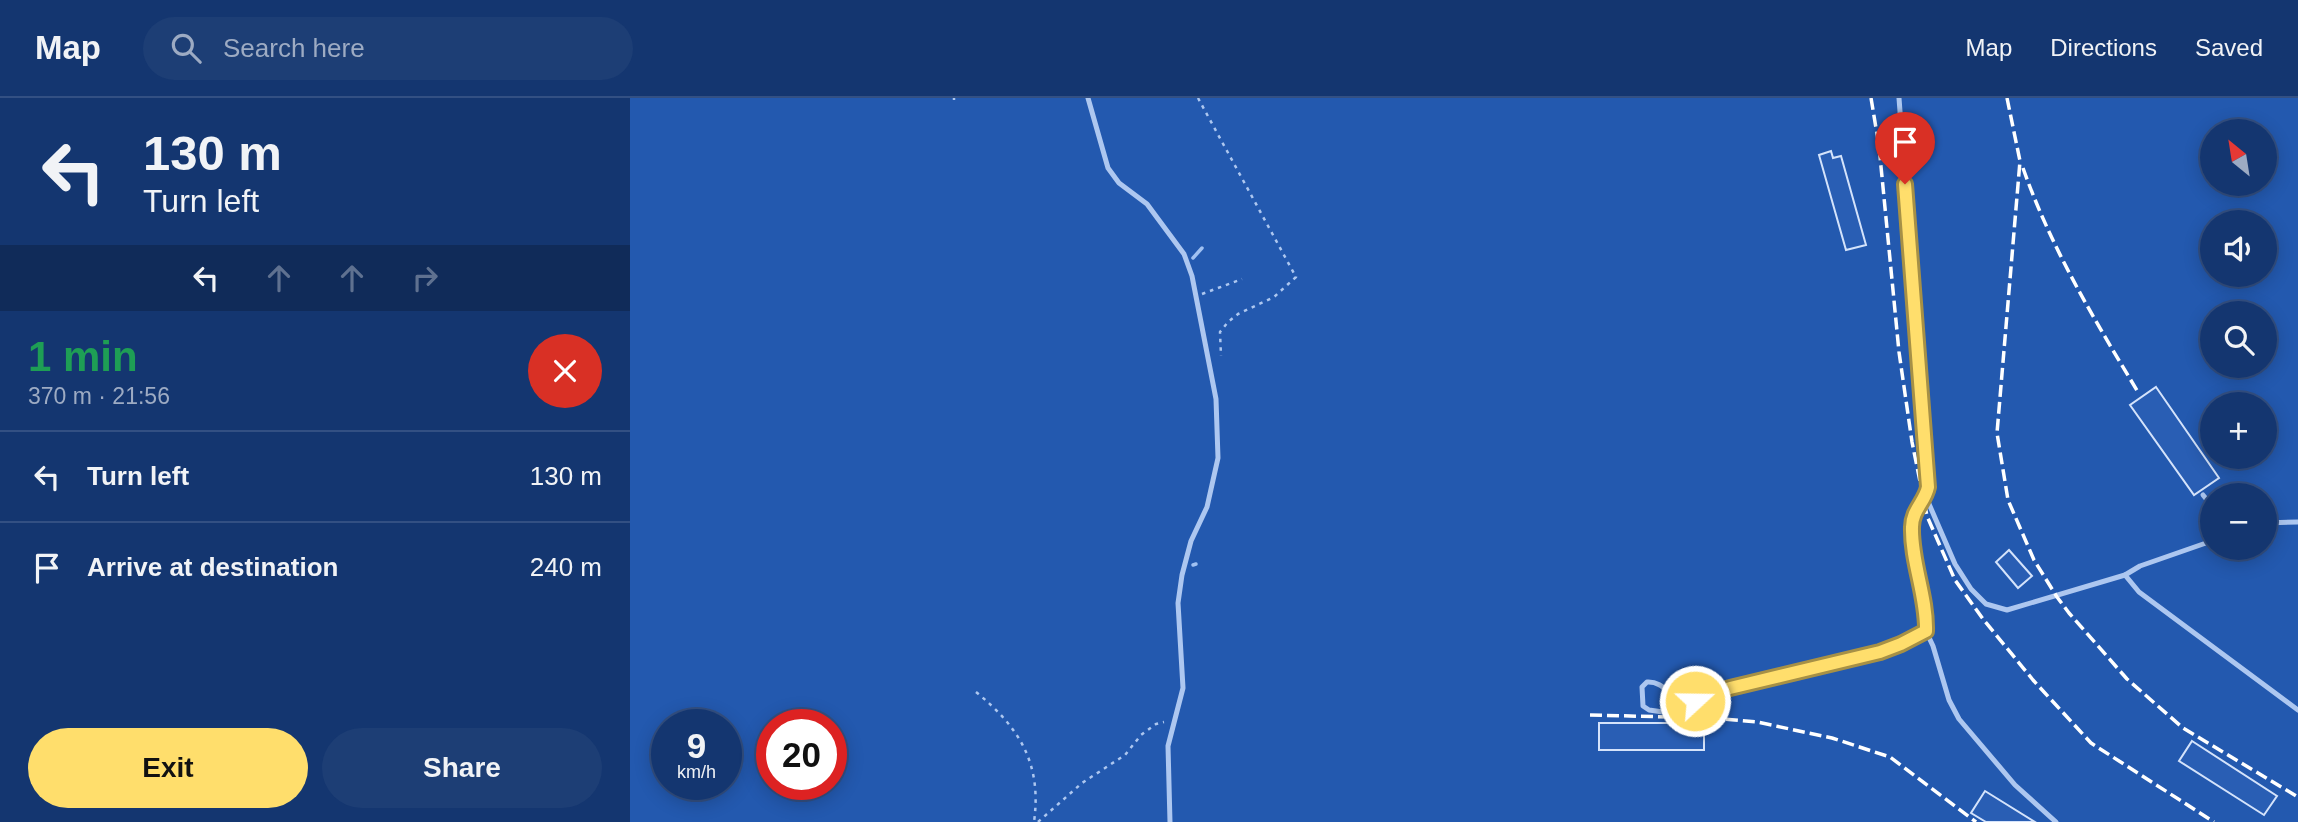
<!DOCTYPE html>
<meta charset="utf-8">
<style>
body{margin:0;font-family:Helvetica,sans-serif;background:#1d3e75;color:#f1f3f6;height:100vh;display:flex;flex-direction:column;font-size:26px;white-space:nowrap}
*{box-sizing:border-box;margin:0}
p{font-size:23px;color:#9dabc3}
.icon{flex:none;width:38px;height:38px;fill:none;stroke:currentColor;stroke-width:2;stroke-linecap:round;stroke-linejoin:round}
.map{position:relative;flex:1;overflow:hidden}
.details{display:flex;flex-direction:column;background:#143670;width:630px}
.details>*{flex:none}
.top-card{background:#143670;color:#f1f3f6;overflow:hidden}
.needle{width:46px;rotate:330deg}
.buttons{position:absolute;left:1570px;top:21px;display:grid;gap:14px}
.buttons a{display:grid;place-items:center;width:77px;height:77px;border-radius:50%;background:#143670;box-shadow:0 4px 18px #0003,0 0 0 2px #335083;font-size:35px}
.speed{position:absolute;left:21px;top:611px;display:flex;gap:14px;font-size:35px;font-weight:700;text-align:center}
.speed>*{display:grid;place-content:center;width:91px;height:91px;border-radius:50%;background:#143670;box-shadow:0 4px 18px #0003,0 0 0 2px #335083;line-height:1}
.speed small{font-size:18px;font-weight:400}
.speed .limit{border:10px solid #d22;background:#fff;color:#111}
.pin{position:absolute;display:grid;place-items:center;width:60px;height:60px;color:#fff;margin:-72px -30px;border-radius:50% 50% 50% 0;rotate:-45deg;box-shadow:0 0 7px #0007}
.pin .icon{rotate:45deg}
.me{position:absolute;width:77px;margin:-38px;rotate:69deg;stroke-linejoin:round;filter:drop-shadow(0 0 5px #0008)}
.turn{display:flex;align-items:center;gap:24px;height:147px;padding:0 28px;font-size:32px}
.turn .icon{width:91px;height:91px;stroke-width:2.5}
.turn b{display:block;font-size:49px;line-height:60px}
.lanes{display:flex;align-items:center;height:66px;padding:0 28px;background:#0003;justify-content:center;gap:35px;direction:ltr}
.lanes .off{opacity:.35}
.round{display:grid;place-items:center;flex:none;width:74px;height:74px;border-radius:37px;background:#1d3e75}
.headline{display:flex;align-items:center;justify-content:space-between;height:119px;padding:0 28px}
h1{font-size:42px;font-weight:800;line-height:52px;color:#1e9e55}
.button{display:flex;gap:14px;margin-top:auto;padding:14px 28px}
.button a{flex:1;height:80px;border-radius:42px;background:#ffde6c;color:#111;font-size:28px;font-weight:800;line-height:80px;text-align:center}
.button a+a{background:#1d3e75;color:#f1f3f6}
ul{padding:0;list-style:none}
li{display:flex;align-items:center;gap:21px;height:91px;padding:0 28px;border-top:2px solid #335083}
li div{flex:1}
li b{display:block;font-size:26px}
li em{font-style:normal}
header{display:flex;align-items:center;gap:42px;box-sizing:border-box;height:98px;padding:0 35px;background:#143670;border-bottom:2px solid #335083}
header strong{font-size:33px}
nav{display:flex;gap:38px;margin-inline-start:auto;font-size:24px}
.search{width:490px;height:63px;background:#1d3e75;display:flex;align-items:center;gap:18px;box-sizing:border-box;padding:0 24px;border-radius:38px;color:#9dabc3;font-size:26px}
main{display:flex;flex:1;min-height:0}
.map>svg:first-child{display:block}
.green{fill:#2359af;fill-rule:evenodd}
.lines{fill:none;stroke-linecap:round;stroke-linejoin:round}
.stream{stroke:#a0c1f2;stroke-width:3.5}
.building{fill:#295eb4;stroke:#d4e3fb;stroke-width:2}
.path{stroke:#adc7f0;stroke-width:2.5;stroke-dasharray:3.5 5;stroke-linecap:butt}
.lane{stroke:#adc7f0;stroke-width:5}
.rail{stroke:#fff;stroke-width:3.5;stroke-dasharray:12 5;stroke-linecap:butt}
.route-casing{stroke:#a69046;stroke-width:18}
.route{stroke:#ffde6c;stroke-width:12}
</style>
<header>
<strong>Map</strong>
<div class="search"><svg class="icon" aria-label="search" viewBox="0 0 24 24"><circle cx="10" cy="10" r="6"/><path d="M15 15l6 6"/></svg>Search here</div>
<nav><a>Map</a><a>Directions</a><a>Saved</a></nav>
</header>
<main>
<section class="details">
<div class="top-card">
<div class="turn"><svg class="icon" aria-label="left" viewBox="0 0 24 24"><path d="M17 20v-9H6M10 6l-5 5 5 5"/></svg><div><b>130 m</b>Turn left</div></div>
<div class="lanes"><svg class="icon" aria-label="left" viewBox="0 0 24 24"><path d="M17 20v-9H6M10 6l-5 5 5 5"/></svg><svg class="icon off" aria-label="ahead" viewBox="0 0 24 24"><path d="M12 20V5M6 11l6-6 6 6"/></svg><svg class="icon off" aria-label="ahead" viewBox="0 0 24 24"><path d="M12 20V5M6 11l6-6 6 6"/></svg><svg class="icon off" aria-label="right" viewBox="0 0 24 24"><path d="M7 20v-9h11M14 6l5 5-5 5"/></svg></div>
</div>
<div class="headline"><div><h1>1 min</h1><p>370 m · 21:56</p></div><a class="round" style="background:#d93025;color:#fff"><svg class="icon" aria-label="close" viewBox="0 0 24 24"><path d="M6 6l12 12M18 6L6 18"/></svg></a></div>
<ul>
<li><svg class="icon" aria-label="left" viewBox="0 0 24 24"><path d="M17 20v-9H6M10 6l-5 5 5 5"/></svg><div><b>Turn left</b></div><em>130 m</em></li>
<li><svg class="icon" aria-label="arrive" viewBox="0 0 24 24"><path d="M6 21V4h12l-3 4 3 4H6"/></svg><div><b>Arrive at destination</b></div><em>240 m</em></li>
</ul>
<div class="button"><a>Exit</a><a>Share</a></div>
</section>
<div class="map">
<svg width="1668" height="724" viewBox="0 0 1668 724">
<rect width="100%" height="100%" fill="#1a4896"/>
<!-- green -->
<path class="green" d="M0,0H1668V724H0ZM1582,33H1634V86H1582ZM1582,124H1634V177H1582ZM1582,215H1634V268H1582ZM1582,306H1634V359H1582ZM1582,397H1634V450H1582ZM37,626H96V686H37ZM142,626H201V686H142Z"/>
<g class="lines">
<!-- stream -->
<g class="stream">
<polyline points="563,160 572,150"/>
<polyline points="563,467 566,466"/>
</g>
</g>
<!-- building -->
<g class="building">
<polygon points="1201,53 1203,60 1211,58 1236,147 1216,152 1189,57"/>
<polygon points="1526,289 1589,380 1564,397 1500,307"/>
<polygon points="1379,452 1402,478 1388,490 1366,464"/>
<rect x="969" y="625" width="105" height="27"/>
<polygon points="1562,643 1647,698 1634,717 1549,663"/>
<polygon points="1355,693 1405,724 1356,724 1341,715"/>
</g>
<g class="lines">
<!-- path -->
<g class="path">
<polyline points="568,0 666,179 644,199 608,216 598,224 590,234 591,258"/>
<polyline points="324,2 324,0"/>
<polyline points="572,196 612,181"/>
<path d="M346,594C390,630 412,666 404,724"/>
<polyline points="408,724 452,685 495,657 511,637 526,626 534,624"/>
</g>
<!-- lane -->
<g class="lane">
<polyline points="458,0 478,70 489,85 517,106 554,156 562,178 586,301 588,360 577,409 561,443 552,477 548,505 553,590 538,648 540,724"/>
<polyline points="1269,0 1298,389 1296,399 1325,466 1341,491 1356,506 1377,512 1495,477 1510,468 1576,445 1582,439"/>
<polyline points="1573,397 1582,408"/>
<polyline points="1634,425 1668,424"/>
<polyline points="1495,477 1509,494 1668,612"/>
<polyline points="1296,533 1303,548 1319,602 1329,621 1385,687 1426,724"/>
<path d="M1082,596L1051,603C1038,596 1032,583 1017,584L1012,589L1013,608L1019,612L1033,614L1048,610L1100,590L1249,554L1271,546L1296,533L1295,506L1281,429L1285,413L1296,399"/>
</g>
<!-- rail -->
<g class="rail">
<polyline points="1241,0 1249,48 1269,254 1282,344 1297,418 1325,482 1353,521 1403,582 1461,645 1584,724"/>
<polyline points="1377,0 1390,63 1367,335 1378,402 1404,462 1427,499 1439,515 1497,581 1553,630 1668,699"/>
<path d="M1393,70C1421,150 1464,221 1508,294"/>
<polyline points="960,617 1081,620 1127,624 1202,640 1260,659 1346,724"/>
</g>
</g>
<g class="lines">
<!-- route casing -->
<g class="route-casing">
<path id="route" d="M1065,603L1100,590L1250,554L1271,546L1296,533C1297,498 1281,464 1282,429C1282,412 1295,404 1298,389L1275,86"/>
</g>
<!-- route -->
<use href="#route" class="route"/>
</g>
</svg>
<div class="buttons">
<a><svg class="needle" viewBox="-14 -14 28 28"><path d="M0-13l5 13h-10z" fill="#e53935"/><path d="M0 13l5-13h-10z" fill="#9dabc3"/></svg></a>
<a><svg class="icon" aria-label="sound" viewBox="0 0 24 24"><path d="M4 9h4l5-4v14l-5-4H4zM17 9q2 3 0 6"/></svg></a>
<a><svg class="icon" aria-label="search" viewBox="0 0 24 24"><circle cx="10" cy="10" r="6"/><path d="M15 15l6 6"/></svg></a>
<a>+</a>
<a>−</a>
</div>
<div class="speed"><div>9<small>km/h</small></div><div class="limit">20</div></div>
<div class="pin" style="left:1275px;top:86px;background:#d93025"><svg class="icon" aria-label="arrive" viewBox="0 0 24 24"><path d="M6 21V4h12l-3 4 3 4H6"/></svg></div>
<svg class="me" style="left:1065px;top:603px" viewBox="-20 -20 40 40"><circle r="17" fill="#ffde6c" stroke="#fff" stroke-width="3"/><path d="M0-11L8 9 0 5-8 9z" fill="#fff"/></svg>
</div>
</main>
